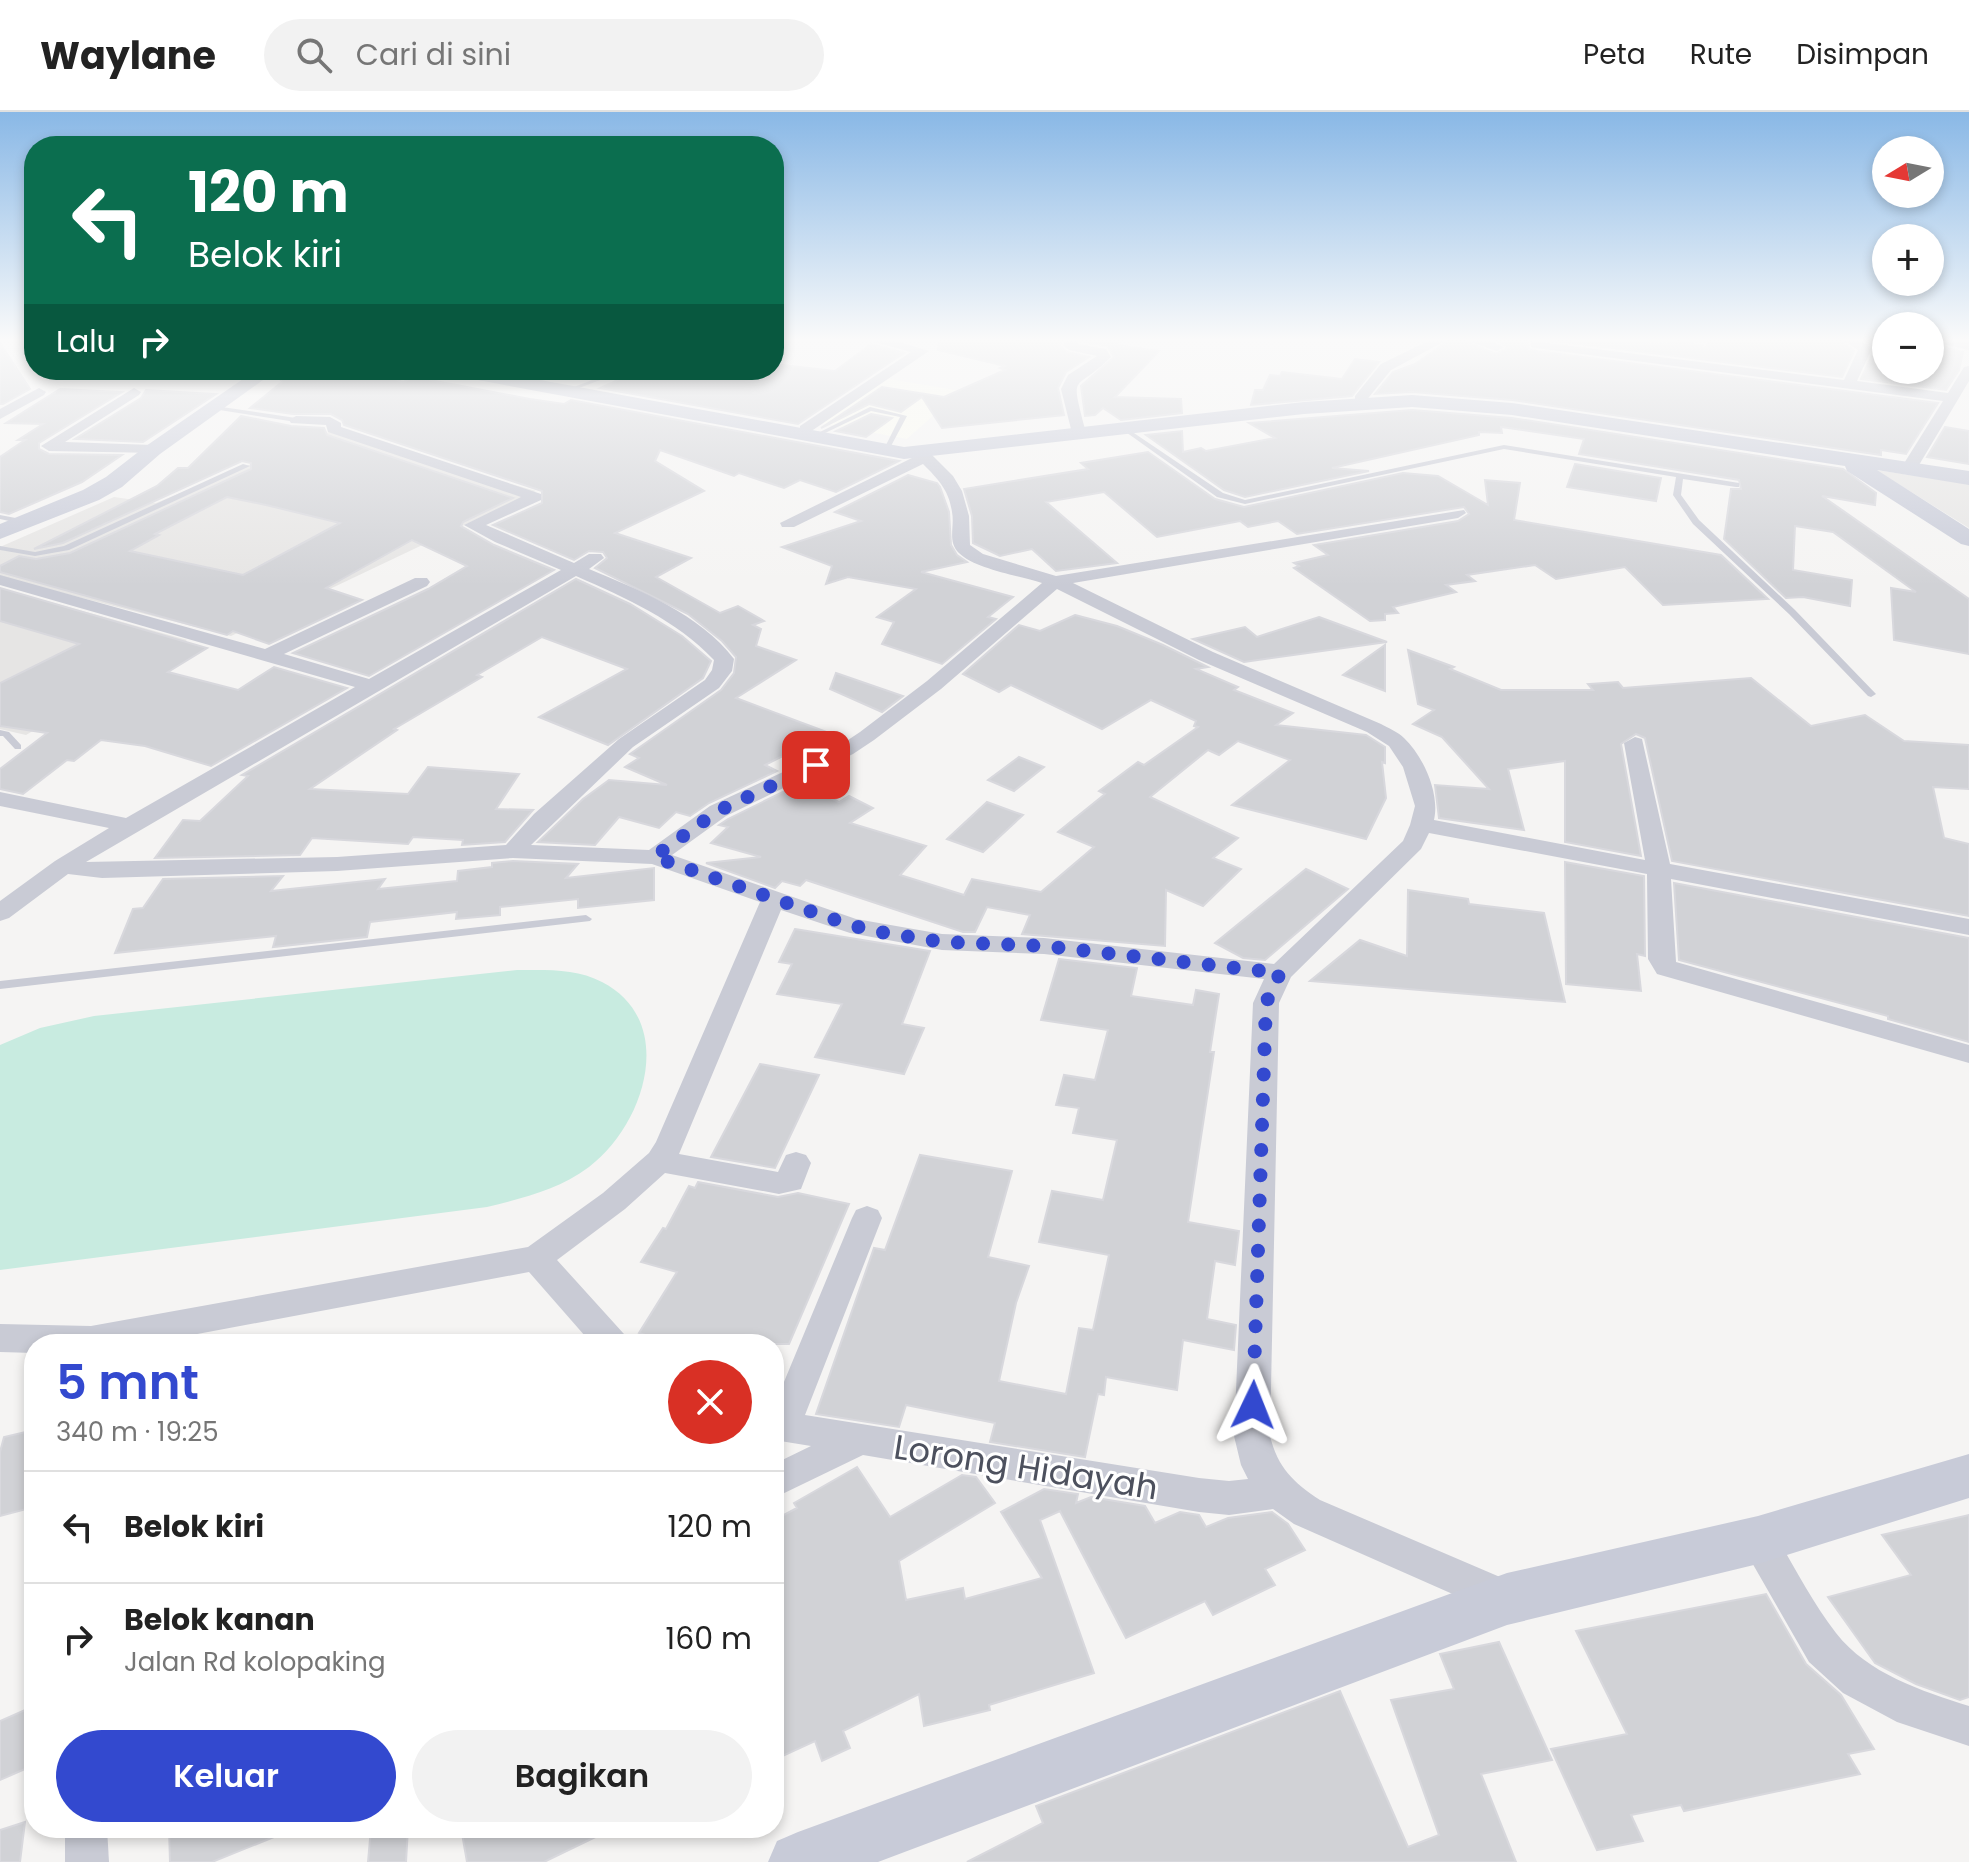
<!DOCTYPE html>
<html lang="id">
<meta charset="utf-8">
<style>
body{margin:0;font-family:Poppins,sans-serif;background:#f2f2f2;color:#222;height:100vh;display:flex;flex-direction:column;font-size:30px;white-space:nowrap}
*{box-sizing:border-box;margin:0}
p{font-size:26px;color:#767676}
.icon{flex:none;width:44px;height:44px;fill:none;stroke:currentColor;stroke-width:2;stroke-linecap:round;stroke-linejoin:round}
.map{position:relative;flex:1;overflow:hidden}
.sheet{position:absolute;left:24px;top:1222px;width:760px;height:504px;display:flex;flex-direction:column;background:#fff;border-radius:32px;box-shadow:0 4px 12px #0003}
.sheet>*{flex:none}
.hud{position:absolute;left:24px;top:24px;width:760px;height:244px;border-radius:32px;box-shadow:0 4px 12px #0003;background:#0b6e4f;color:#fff;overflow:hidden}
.needle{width:52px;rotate:260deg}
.fabs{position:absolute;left:1872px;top:24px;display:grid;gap:16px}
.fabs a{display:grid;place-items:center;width:72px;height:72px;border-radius:50%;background:#fff;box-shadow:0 4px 12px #0003;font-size:40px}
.pin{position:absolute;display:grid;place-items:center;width:68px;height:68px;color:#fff;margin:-34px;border-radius:16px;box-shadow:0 4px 12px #0006}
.me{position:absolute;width:88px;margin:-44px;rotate:2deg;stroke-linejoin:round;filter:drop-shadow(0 0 6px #0008)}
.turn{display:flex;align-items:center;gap:28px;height:168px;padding:0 32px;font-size:36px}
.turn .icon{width:104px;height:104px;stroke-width:2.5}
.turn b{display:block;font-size:56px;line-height:68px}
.then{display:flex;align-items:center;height:76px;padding:0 32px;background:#0003;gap:16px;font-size:30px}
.round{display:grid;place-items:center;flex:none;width:84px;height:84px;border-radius:42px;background:#f2f2f2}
.summary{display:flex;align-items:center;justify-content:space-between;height:136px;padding:0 32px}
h1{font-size:48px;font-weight:600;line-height:60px;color:#3349cf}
.primary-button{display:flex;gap:16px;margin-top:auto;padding:16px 32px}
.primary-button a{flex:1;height:92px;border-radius:48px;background:#3349cf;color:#fff;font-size:32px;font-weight:600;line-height:92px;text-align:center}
.primary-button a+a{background:#f2f2f2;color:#222}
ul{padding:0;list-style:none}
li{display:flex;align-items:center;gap:24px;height:112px;padding:0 32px;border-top:2px solid #e0e0e0}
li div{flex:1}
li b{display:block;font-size:30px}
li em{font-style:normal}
header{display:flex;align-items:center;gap:48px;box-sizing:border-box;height:112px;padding:0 40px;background:#fff;border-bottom:2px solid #e0e0e0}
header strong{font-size:38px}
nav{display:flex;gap:44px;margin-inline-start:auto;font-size:28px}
.search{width:560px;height:72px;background:#f2f2f2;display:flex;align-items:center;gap:20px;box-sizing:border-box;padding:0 28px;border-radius:44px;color:#767676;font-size:30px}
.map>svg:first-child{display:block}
.commercial{fill:#fbfbf1}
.education{fill:#e6e5e4}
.green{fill:#c8ebe0}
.building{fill:#d1d2d6;stroke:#d8d8dd;stroke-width:2;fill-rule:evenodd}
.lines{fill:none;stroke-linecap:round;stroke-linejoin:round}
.lane{fill:#c9cbd5;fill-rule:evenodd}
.street{fill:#c9cbd5;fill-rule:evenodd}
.secondary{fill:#c8cbd8;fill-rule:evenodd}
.route{stroke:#3349cf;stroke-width:14;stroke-dasharray:0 25.2}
.labels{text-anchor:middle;stroke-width:6;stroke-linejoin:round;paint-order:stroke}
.near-street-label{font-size:34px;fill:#4d515e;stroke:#fff}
</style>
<header>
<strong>Waylane</strong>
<div class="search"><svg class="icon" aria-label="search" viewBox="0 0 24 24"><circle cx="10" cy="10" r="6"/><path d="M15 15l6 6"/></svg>Cari di sini</div>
<nav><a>Peta</a><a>Rute</a><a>Disimpan</a></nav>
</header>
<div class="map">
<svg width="1969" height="1750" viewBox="0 0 1969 1750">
<rect width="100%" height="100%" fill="#f5f4f3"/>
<!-- commercial -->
<polygon class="commercial" points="883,266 961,279 907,327 821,311"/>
<!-- education -->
<g class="education">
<polygon points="329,320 536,379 231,524 0,465 0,435 114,385 156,391"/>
<polygon points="1876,358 1969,372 1969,416"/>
<polygon points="0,476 187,528 26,623 0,617"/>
</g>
<!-- green -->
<path class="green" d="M517,858C545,858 576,856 602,870C678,909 645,1013 589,1055C558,1078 523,1086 487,1095L0,1158V933L40,916L94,904Z"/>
<!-- building -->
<g class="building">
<polygon points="939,229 1062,229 1060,234 1067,240 1089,245 1066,260 1058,276 1064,303 942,316 922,285 901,300 869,292 821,316 882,275 944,285 1005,258 1000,256 1005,254 938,238"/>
<polygon points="1081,229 1121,229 1116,233 1159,239 1115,285 1181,287 1182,301 1121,308 1103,296 1095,303 1085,304 1081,274 1114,245 1107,234"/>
<polygon points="1448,229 1464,229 1496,242 1507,236 1498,229 1528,229 1529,237 1536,239 1938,291 1906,342 1881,338 1881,343 1512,288 1412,280 1375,282 1393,260 1415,252"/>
<polygon points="1557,229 1669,232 1679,229 1707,235 1708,229 1841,229 1854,239 1842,265"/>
<polygon points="1867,229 1886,229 1886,258 1930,258 1930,232 1963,240 1959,258 1946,278 1861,267 1875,237"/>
<polygon points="0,231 30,277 3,292 0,292"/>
<polygon points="871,232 904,241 798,312 600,276 640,258 774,258 774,252 835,259"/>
<polygon points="1355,247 1379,250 1352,284 1251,293 1255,278 1263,278 1270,263 1280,264 1282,260 1342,267"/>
<polygon points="280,258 368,258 403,270 415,265 530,287 564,292 571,288 899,349 836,380 800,368 784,376 739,361 734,364 660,338 655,349 704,379 615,421 691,446 656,465 720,501 738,494 764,509 753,513 761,517 756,534 796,548 736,586 829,621 765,653 777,659 709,691 690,704 676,700 659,716 619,705 595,733 538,730 583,687 609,668 667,673 625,655 639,646 630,642 721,578 734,561 736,545 722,529 688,502 595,456 607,446 603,440 589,439 574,448 493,413 542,391 542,379 344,313 342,308 331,302 293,302 250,296 282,270 276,262"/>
<polygon points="60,277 122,280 39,331 39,337 49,342 122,343 82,370 9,402 0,400 0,345 25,328 18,328 43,312 6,311"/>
<polygon points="146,278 216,282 143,330 75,327 141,286"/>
<polygon points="1412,298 1512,306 1843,357 1876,381 1875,393 1822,384 1969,487 1969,542 1894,528 1891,476 1916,480 1833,420 1795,414 1793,458 1852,468 1850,494 1803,485 1786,486 1724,427 1731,377 1741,377 1739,368 1579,342 1584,327 1501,315 1502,321 1479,320 1479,323 1332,356 1369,359 1245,385 1224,378 1146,323 1182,319 1183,340 1201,336 1206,339 1275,326 1249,311"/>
<polygon points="871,302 892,306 866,325 836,319"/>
<path d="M241,304L291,314L324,316L327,323L513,386L463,410L461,414L494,433L554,458L369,564L293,541L428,477L467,454L412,428L326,476L362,488L269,532L233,519L227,523L0,460V454L19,444L36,447L70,441L251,357V351L242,349L63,431L34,437L157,374L178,356H188ZM227,385L266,393L340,411L243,463L130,439L159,423L155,422Z"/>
<polygon points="1945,315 1969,319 1969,352 1927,345"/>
<polygon points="1148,340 1215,387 1244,395 1403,361 1438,364 1488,393 1485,368 1520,371 1514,408 1721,443 1768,487 1663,493 1625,455 1556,467 1535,453 1467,463 1475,469 1446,473 1456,480 1393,495 1398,501 1385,502 1385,508 1370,509 1294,456 1299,454 1294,451 1328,443 1314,433 1458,409 1469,402 1464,395 1297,422 1278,409 1248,415 1240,409 1157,425 1104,380 1046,390 1117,451 1056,459 1032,437 1000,444 973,431 972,404 964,377 1088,357 1081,351"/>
<polygon points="1575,352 1661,366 1656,389 1567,375"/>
<polygon points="908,363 937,371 940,375 949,400 951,433 957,443 967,450 921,460 1013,485 988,505 996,507 942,552 882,532 894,510 877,505 916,477 848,465 826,472 832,454 782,435 861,409 835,400"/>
<polygon points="576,467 630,492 682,524 711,549 703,566 608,633 539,605 627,557 542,525 477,563 482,565 394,617 397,618 310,677 408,682 428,655 519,662 496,697 533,698 505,730 462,733 463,728 413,725 408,732 312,726 300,743 155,746 183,708 200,709 248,664 242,663"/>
<polygon points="0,476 207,536 168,560 238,578 274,555 347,576 211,654 145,634 101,628 74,649 67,648 23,682 0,677 0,657 47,621 0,614 0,571 79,532 0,509"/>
<polygon points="1075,503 1117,514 1163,533 1208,555 1196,557 1238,575 1234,578 1293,601 1276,613 1366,623 1385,635 1385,651 1382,650 1386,686 1366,727 1232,693 1290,648 1238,629 1219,643 1208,638 1150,685 1238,726 1213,746 1241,757 1203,794 1166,778 1165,834 1022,822 1030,803 987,795 975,820 963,820 806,768 800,774 782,769 775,776 706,751 761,745 711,731 728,715 719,713 728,707 801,671 839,690 849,684 873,696 850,711 926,734 900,763 964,783 972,767 1041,780 1094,735 1058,720 1105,682 1099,679 1138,650 1144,653 1198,615 1194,614 1196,609 1151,588 1102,617 1011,573 999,580 963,562 1019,513 1040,519"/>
<polygon points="1319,505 1387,530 1244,550 1193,527 1245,515 1257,525"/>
<polygon points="1385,533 1385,579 1343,563"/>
<polygon points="1408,538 1454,555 1450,557 1501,578 1593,578 1588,572 1618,570 1623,576 1751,566 1811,614 1865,603 1904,629 1969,633 1969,677 1933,675 1944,726 1969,732 1969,804 1672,749 1645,626 1636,622 1621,632 1641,744 1565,730 1565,649 1508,657 1524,718 1439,706 1435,673 1489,677 1442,625 1413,612 1434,598 1418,592"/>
<polygon points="836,561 903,584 882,600 830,577"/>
<polygon points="1019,645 1044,655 1014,679 988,668"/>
<polygon points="987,690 1023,703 983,740 947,727"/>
<polygon points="513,749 578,752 566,766 654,756 654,788 578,796 578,787 500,795 500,803 456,807 457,800 370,810 367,825 273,835 276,824 115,841 133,797 143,796 163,767 283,764 271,779 385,767 378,777 457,769 458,759 492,755 492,751"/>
<polygon points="1565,750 1644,764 1645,844 1637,842 1641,879 1566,872"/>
<polygon points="1306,757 1348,777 1265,848 1243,846 1215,831"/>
<polygon points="1674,771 1969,826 1969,930 1888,907 1888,904 1679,848"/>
<polygon points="1408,778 1468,787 1469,792 1544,801 1565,890 1310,869 1360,828 1407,844"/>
<polygon points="795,817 930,839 902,912 924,916 904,962 815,945 842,892 777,882 792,852 779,850"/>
<polygon points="1059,847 1137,856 1131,884 1193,893 1196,878 1219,882 1210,940 1214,940 1188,1110 1239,1119 1235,1153 1215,1149 1207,1207 1236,1213 1234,1238 1183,1228 1177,1278 1106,1265 1104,1283 1098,1282 1085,1345 990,1330 995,1311 906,1293 899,1315 816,1302 874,1136 885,1138 920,1043 1012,1059 988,1145 1029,1154 1016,1191 999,1269 1066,1282 1079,1216 1093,1218 1109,1143 1039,1130 1052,1079 1103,1088 1117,1028 1073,1021 1079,996 1056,993 1064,963 1095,968 1108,918 1041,908"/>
<polygon points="760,952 819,963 775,1056 711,1045"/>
<polygon points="698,1070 778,1085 798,1081 849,1092 789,1232 673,1232 639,1221 677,1160 641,1150 663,1116 666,1117 689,1074 695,1076"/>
<polygon points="34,1318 34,1395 0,1404 0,1340 4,1325"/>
<polygon points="857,1355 890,1405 962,1363 976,1365 995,1391 899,1449 906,1488 963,1476 965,1487 1042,1466 1001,1400 1044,1377 1078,1382 1076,1391 1091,1385 1145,1394 1155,1411 1180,1400 1199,1403 1206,1415 1228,1406 1272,1400 1288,1412 1305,1438 1265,1457 1275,1473 1213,1503 1205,1489 1126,1526 1060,1399 1040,1408 1094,1561 989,1593 990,1598 924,1614 919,1582 843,1619 850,1636 822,1649 815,1629 774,1648 774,1408 797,1396 794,1391"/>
<polygon points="1969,1403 1969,1585 1960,1588 1916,1572 1875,1551 1828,1485 1911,1463 1882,1423"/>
<polygon points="1766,1482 1806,1552 1841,1583 1874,1637 1848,1642 1860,1662 1684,1699 1681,1693 1631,1703 1643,1729 1597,1738 1551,1637 1627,1622 1576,1519"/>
<polygon points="1499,1530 1552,1648 1481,1662 1516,1750 967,1750 1043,1711 1036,1694 1340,1579 1408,1735 1439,1723 1391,1588 1454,1577 1440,1542"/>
<polygon points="34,1594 34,1653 0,1668 0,1609"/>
<polygon points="25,1710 20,1750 0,1750 0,1718"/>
<polygon points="169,1716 293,1716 294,1717 212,1750 170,1750"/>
<polygon points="371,1716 408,1716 406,1750 368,1750"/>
<polygon points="461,1716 614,1716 544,1750 467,1750"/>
</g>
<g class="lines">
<!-- lane -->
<g class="lane">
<polygon points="618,258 627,258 579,276 574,275"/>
<polygon points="215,294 296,306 299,308 296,310 213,297 213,295"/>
<polygon points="870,295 907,304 891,334 886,333 900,305 871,299 825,321 820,320"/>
<polygon points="1125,315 1223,381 1245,388 1504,333 1739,371 1739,375 1736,375 1683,367 1681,383 1699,408 1795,498 1876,582 1871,585 1868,584 1789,502 1693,412 1673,383 1676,365 1504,337 1245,392 1217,385 1123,318 1123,316"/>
<polygon points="243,352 250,354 69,438 35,444 0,438 0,434 35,440 64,434"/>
<polygon points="0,403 26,408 27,410 23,412 0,407"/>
<polygon points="0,618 9,620 21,633 21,637 15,637 3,624 0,624"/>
<polygon points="586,803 592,807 590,809 0,877 0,869"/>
</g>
<!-- street -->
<g class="street">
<polygon points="871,229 896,229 929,239 810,320 800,320 800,314 911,240"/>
<path d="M1065,229H1078V232L1106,237L1111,245C1074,282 1070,257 1085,317L1078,321L1071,317L1061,277L1068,263L1097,244L1069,238L1063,233Z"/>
<polygon points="1428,229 1445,229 1391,258 1365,290 1355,290 1355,284 1381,252"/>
<polygon points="1467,229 1490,229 1504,235 1497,239"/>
<polygon points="1531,229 1844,268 1858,238 1844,229 1861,229 1872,236 1857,269 1948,281 1964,255 1969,254 1969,269 1919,353 1911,358 1903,353 1943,289 1536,236 1531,235"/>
<polygon points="1931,229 1969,230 1969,238"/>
<polygon points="39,276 46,280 44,283 0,307 0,297"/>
<polygon points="134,276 141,280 139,283 65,330 153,333 158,335 158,341 49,339 41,334"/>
<path d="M296,304L330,305L341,311V315L541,382V388L486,413L574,451L589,442H601L604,446L589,457C639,478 700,502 734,547L732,559L719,576L633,635L531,733L649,738L710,694L839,634L860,620L927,569L1042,471C1020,464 975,457 959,441C947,429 955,415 952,400C949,378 938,367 923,352L794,415H782L780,411L916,344L913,340L916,337H926L953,364L962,379L969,404L970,433L983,442L1056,464L1464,398L1466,401L1458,406L1073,471L1213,540L1381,612C1388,616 1398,620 1404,626C1424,645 1440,682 1434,708L1645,748L1624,631L1635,625L1642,627L1670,752L1969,807V823L1671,767L1676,850L1969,933V951L1657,862L1648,847L1647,762L1429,721L1421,737L1291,865L1279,891L1270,1324C1278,1356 1293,1370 1320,1388L1521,1474L1526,1487L1521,1500L1507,1506L1294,1412L1273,1397L1229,1403L1199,1400L863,1343L774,1386V1352L811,1334L774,1328V1294L852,1106L856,1098L867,1094L878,1098L882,1106L805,1303L1199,1366L1229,1369L1248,1367L1241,1353L1234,1324L1253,891L1264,867L1044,842L942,838L850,821L781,798L679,1042L778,1060L786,1043L796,1040L806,1043L811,1051L801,1077L779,1082L665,1061L625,1097L557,1148L624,1222L629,1232H592L529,1160L144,1232H34V1241L0,1240V1212L91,1214L528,1135L603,1081L649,1041L656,1030L760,790L652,752L513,746L337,759L102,766L68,762L9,806L0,809V789L55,749L109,716L0,694V680L126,706L355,575L0,473V463L265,537L415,466H427L430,470L427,474L284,542L369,567L561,458L495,430L464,413L521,385L328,320L326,313L291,311L289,308ZM576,464C626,486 676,508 714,548L712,558L705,568L619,627L534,702L506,733L337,745L86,750ZM1057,477L1199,548L1367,620L1389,634L1403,655L1415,694L1410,713L1403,729L1274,852L1044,826L942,822L856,807L672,743L726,704L853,642L874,628L941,577Z"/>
<path d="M1758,1411L1771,1416C1792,1450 1811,1489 1836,1521C1868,1562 1922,1579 1969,1594V1634L1897,1610L1843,1581L1809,1550L1739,1428L1745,1416Z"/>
<polygon points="65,1716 107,1716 109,1750 65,1750"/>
</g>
<!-- secondary -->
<g class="secondary">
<polygon points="256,258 277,258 160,342 122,375 99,388 0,427 0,412 83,378 106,365 146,334"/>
<polygon points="447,258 487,258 904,335 1304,290 1412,283 1512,291 1969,359 1969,373 1877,358 1969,417 1969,434 1961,432 1847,359 1845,354 1512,303 1412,295 1304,302 904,347 456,264"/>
<polygon points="1969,1342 1969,1386 1758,1452 1507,1513 878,1750 768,1750 777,1729 798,1720 1507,1461 1758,1404"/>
</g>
</g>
<!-- sky -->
<linearGradient id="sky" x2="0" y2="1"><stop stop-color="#89b8e6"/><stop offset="0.48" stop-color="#fafafa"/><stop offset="1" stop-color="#fafafa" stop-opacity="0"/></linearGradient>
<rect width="1969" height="474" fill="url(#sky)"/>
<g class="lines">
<!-- route -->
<polyline class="route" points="816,653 718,699 654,745 850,813 885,821 942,830 1044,834 1280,861 1266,891 1253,1293"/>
</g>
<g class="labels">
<!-- near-street labels -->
<g class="near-street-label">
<text transform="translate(1026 1355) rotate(9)" y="12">Lorong Hidayah</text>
</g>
</g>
</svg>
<div class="fabs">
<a><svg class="needle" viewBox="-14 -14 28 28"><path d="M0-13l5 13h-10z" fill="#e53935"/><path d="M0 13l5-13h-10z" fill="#767676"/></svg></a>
<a>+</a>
<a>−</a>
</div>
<div class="pin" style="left:816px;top:653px;background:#d93025"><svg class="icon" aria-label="arrive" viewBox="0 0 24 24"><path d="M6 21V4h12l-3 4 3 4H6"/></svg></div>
<svg class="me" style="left:1253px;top:1293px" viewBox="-20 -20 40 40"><path d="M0-17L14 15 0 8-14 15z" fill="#3349cf" stroke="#fff" stroke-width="4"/></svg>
<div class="hud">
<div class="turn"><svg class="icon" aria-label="left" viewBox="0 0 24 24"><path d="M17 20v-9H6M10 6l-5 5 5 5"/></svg><div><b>120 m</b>Belok kiri</div></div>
<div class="then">Lalu<svg class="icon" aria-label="right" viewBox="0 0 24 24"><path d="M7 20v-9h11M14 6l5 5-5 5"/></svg></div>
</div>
<section class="sheet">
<div class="summary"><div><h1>5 mnt</h1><p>340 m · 19:25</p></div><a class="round" style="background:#d93025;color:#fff"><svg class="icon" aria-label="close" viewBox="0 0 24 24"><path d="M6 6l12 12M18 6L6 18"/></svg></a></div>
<ul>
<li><svg class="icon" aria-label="left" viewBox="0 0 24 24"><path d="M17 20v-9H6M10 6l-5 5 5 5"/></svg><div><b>Belok kiri</b></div><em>120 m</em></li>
<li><svg class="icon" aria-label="right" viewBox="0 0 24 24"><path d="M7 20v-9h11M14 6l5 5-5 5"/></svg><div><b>Belok kanan</b><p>Jalan Rd kolopaking</p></div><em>160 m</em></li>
</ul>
<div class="primary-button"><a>Keluar</a><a>Bagikan</a></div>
</section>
</div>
